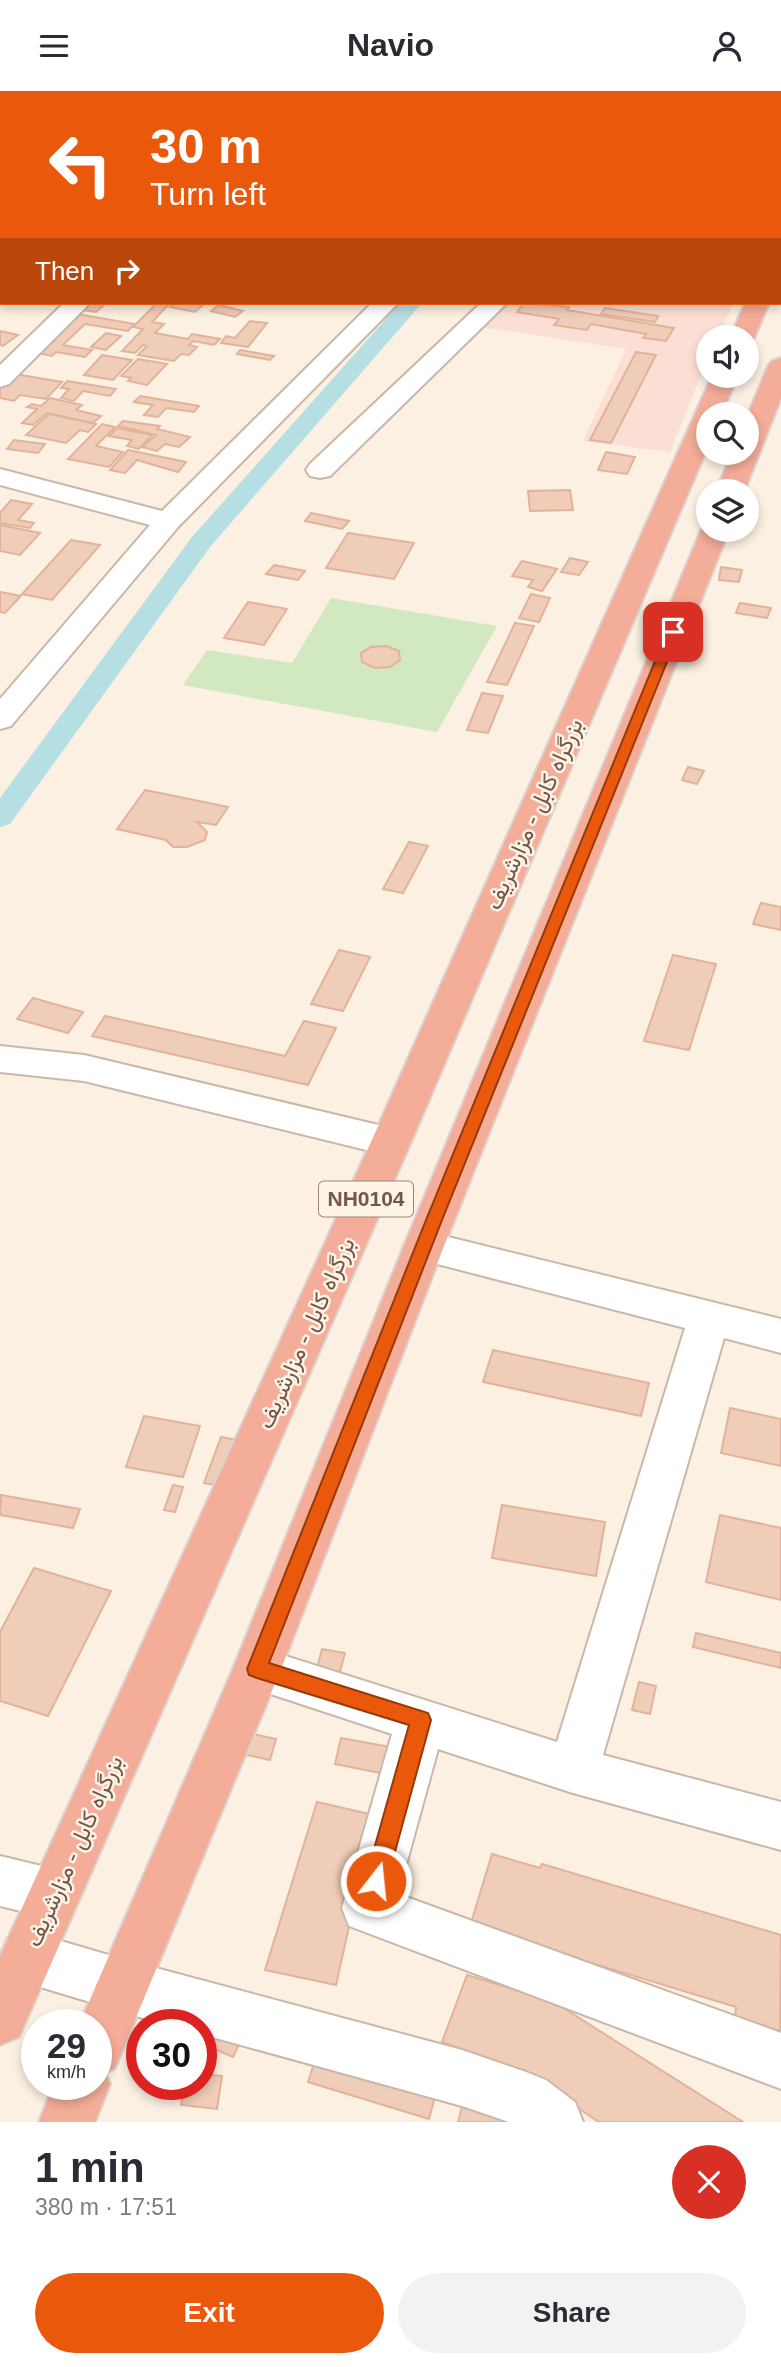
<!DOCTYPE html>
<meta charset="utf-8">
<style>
body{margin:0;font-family:Helvetica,Vazirmatn,sans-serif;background:#f2f2f3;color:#2b2b33;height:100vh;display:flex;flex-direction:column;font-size:26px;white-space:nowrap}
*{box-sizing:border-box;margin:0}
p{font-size:23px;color:#7c7c81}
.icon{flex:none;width:38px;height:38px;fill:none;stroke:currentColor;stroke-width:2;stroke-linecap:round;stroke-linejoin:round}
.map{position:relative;height:2031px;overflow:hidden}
.side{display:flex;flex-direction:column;background:#fff;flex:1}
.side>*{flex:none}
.hud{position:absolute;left:0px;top:0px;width:782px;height:214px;box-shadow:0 4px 10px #0003;background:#ea580c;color:#fff;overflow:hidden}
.fabs{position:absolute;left:696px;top:234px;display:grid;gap:14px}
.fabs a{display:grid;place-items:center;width:63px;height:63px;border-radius:50%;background:#fff;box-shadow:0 4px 10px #0003;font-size:35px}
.speed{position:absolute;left:21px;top:1918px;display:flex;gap:14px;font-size:35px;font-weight:700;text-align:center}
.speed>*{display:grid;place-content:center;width:91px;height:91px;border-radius:50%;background:#fff;box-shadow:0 4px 10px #0003;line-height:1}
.speed small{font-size:18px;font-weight:400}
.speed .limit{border:10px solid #d22;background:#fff;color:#111}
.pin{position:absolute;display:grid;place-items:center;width:60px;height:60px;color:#fff;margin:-30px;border-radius:14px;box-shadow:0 4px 10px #0006}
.me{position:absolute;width:77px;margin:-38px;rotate:16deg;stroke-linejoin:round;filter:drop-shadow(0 0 5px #0008)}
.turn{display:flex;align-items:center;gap:24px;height:147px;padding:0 35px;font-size:32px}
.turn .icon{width:91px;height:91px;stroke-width:2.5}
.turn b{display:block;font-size:49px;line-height:60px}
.then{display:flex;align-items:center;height:66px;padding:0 35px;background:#0003;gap:14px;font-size:26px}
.round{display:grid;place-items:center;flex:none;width:74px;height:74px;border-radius:37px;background:#f2f2f3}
.overview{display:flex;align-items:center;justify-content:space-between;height:119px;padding:0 35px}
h1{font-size:42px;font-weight:700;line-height:52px}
.primary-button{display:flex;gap:14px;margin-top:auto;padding:14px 35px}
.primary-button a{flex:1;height:80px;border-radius:42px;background:#ea580c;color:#fff;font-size:28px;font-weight:700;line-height:80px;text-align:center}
.primary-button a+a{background:#f2f2f3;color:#2b2b33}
header{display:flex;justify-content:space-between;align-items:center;height:91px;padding:0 35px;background:#fff;font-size:32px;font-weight:700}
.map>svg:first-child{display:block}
.commercial{fill:#fcdfd4}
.green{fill:#d2e8c0}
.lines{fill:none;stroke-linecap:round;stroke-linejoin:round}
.canal{fill:#b6dfe4;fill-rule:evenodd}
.building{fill:#f0cdb9;stroke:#e2b39a;stroke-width:2}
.street-casing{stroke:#cbb7a8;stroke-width:4}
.highway-casing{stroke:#dad3d0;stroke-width:4}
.street{fill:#fff;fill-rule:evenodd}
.highway{fill:#f4ad99;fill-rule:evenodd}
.route{fill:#ea580c;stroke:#983908;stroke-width:2}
.labels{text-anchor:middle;stroke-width:5;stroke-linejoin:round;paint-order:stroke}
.shield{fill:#fff4e6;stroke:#9c8578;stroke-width:2}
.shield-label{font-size:21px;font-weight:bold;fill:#715649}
.street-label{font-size:23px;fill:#715649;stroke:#fff4e6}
</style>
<header><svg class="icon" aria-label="menu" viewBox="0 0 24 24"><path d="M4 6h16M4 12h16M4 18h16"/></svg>Navio<svg class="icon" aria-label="person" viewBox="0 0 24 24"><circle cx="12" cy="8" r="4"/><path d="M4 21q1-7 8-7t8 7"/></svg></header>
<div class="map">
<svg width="781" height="2031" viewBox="0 0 781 2031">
<rect width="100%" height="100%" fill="#fbf0e1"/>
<!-- commercial -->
<polygon class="commercial" points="482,212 734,212 717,247 709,247 709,265 670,361 583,350 626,258 461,233"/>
<!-- green -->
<polygon class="green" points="331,507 497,535 437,641 183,594 207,559 292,572"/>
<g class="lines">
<!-- canal -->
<g class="canal">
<polygon points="628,0 646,0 627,2"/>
<polygon points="400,212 422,212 210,456 10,733 0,736 0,707 192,446"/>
</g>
</g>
<!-- building -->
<g class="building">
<polygon points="91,212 106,212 96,221 83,219"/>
<polygon points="157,212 170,212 152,231 164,233 155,242 188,248 192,243 220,248 214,254 193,250 189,254 197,256 189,264 181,263 174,270 138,264 147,255 143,254 135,262 122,260 143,238 133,236"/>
<polygon points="175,212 190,212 203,214 195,221 170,216"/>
<polygon points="524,212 569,216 567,219 674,237 666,250 643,247 646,243 591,233 587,239 554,234 559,228 517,221"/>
<polygon points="219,214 243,220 235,226 211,220"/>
<polygon points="605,217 658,225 655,231 601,223"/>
<polygon points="77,223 134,233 128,240 85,233 63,254 92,259 85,266 56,261 52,265 37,262"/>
<polygon points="250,230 267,232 248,256 221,252 226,245 235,247"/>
<polygon points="0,240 18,244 3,255 0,254"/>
<polygon points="106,242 121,245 106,259 91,256"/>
<polygon points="240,259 274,265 270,269 237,263"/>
<polygon points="636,261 656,264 611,352 590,349"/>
<polygon points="102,264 132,269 113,289 84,284"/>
<polygon points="138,268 167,273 147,294 128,290 131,287 121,285"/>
<polygon points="15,283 62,291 46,308 20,304 14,310 0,307 0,298"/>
<polygon points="67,290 116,298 110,305 83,300 74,310 61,307 69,298 61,297"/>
<polygon points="140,305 199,315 194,321 166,317 158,326 144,324 153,314 134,311"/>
<polygon points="50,307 82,314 76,319 101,325 93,332 47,322 33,334 22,332 37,318 27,316 32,313 41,315"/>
<polygon points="49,323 96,333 88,341 80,339 66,352 26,344"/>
<polygon points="123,330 160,335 157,338 190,346 179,356 165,353 157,360 142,356 156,344 118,335"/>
<polygon points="102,333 115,336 96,355 123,361 109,376 68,368"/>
<polygon points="117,337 152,344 139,358 127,355 132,349 109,345"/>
<polygon points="14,349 45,353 38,362 7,358"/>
<polygon points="128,359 186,371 178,381 137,369 125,382 110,379"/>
<polygon points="606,361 635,366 627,383 598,379"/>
<polygon points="570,399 573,419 530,420 528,400"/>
<polygon points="11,409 32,413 18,429 34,432 30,437 0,432 0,422"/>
<polygon points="311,422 349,430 342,438 305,430"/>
<polygon points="0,434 40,442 20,464 0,460"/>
<polygon points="348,442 414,452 394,488 326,477"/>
<polygon points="71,449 100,454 52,509 22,503"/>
<polygon points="570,467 588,471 579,484 561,481"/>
<polygon points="522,470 557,478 542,500 528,496 533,489 512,485"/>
<polygon points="274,474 305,480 298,489 266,483"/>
<polygon points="721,476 742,479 739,491 719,489"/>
<polygon points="0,501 21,505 5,522 0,521"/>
<polygon points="531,503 550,507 539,531 519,527"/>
<polygon points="248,511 287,518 264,554 224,547"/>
<polygon points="740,512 771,517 767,527 736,522"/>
<polygon points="515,532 534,535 507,594 487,591"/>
<polygon points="386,555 399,560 400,569 390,576 375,577 362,571 361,562 371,556"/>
<polygon points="482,602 503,605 488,642 467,639"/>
<polygon points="688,676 704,680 697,693 682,689"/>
<polygon points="145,699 228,716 216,734 197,731 207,741 205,749 187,756 173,756 166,749 117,738"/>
<polygon points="409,751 428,755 403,802 383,798"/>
<polygon points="761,812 781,816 781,839 753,833"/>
<polygon points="339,859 370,866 343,920 311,913"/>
<polygon points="673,864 716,873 689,959 644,950"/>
<polygon points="33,907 83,921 68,942 17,928"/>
<polygon points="105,925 285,965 304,930 336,937 308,994 92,945"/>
<polygon points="493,1259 649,1292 641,1325 483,1291"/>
<polygon points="730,1317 781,1328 781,1375 721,1362"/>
<polygon points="144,1325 200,1335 183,1386 126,1376"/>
<polygon points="221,1346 237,1349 220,1395 204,1392"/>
<polygon points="173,1394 183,1396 175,1421 164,1419"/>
<polygon points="1,1404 80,1418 73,1437 0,1424"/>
<polygon points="502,1414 605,1431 596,1485 492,1467"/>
<polygon points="720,1424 781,1437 781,1509 706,1491"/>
<polygon points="34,1477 111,1500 48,1625 0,1610 0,1541"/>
<polygon points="696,1542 781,1562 781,1577 693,1556"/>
<polygon points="322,1558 345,1562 340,1581 317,1577"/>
<polygon points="639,1591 656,1595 650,1623 632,1619"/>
<polygon points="248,1642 276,1648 270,1669 242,1663"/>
<polygon points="341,1647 396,1657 390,1684 335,1673"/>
<polygon points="317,1711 374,1724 336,1894 265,1879"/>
<polygon points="492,1763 540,1777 542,1773 781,1844 780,1940 735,1926 736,1916 470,1835"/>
<polygon points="467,1884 554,1911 743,2031 599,2031 523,1981 442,1951"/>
<polygon points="219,1929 245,1941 233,1966 207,1955"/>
<polygon points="320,1954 439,1991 429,2028 308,1991"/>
<polygon points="201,1983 222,1985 217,2018 181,2014 185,1993 201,1993"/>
<polygon points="466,2001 514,2031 458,2031"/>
</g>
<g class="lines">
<!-- street casing -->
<g class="street-casing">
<g id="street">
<polygon points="10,0 31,0 9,2"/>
<polygon points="150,0 171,0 149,2"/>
<polygon points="292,0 312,0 291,2"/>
<polygon points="440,0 460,0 439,2"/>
<polygon points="534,0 570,0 571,2 535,2"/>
<polygon points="600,0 621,0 599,2"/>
<polygon points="687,0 707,0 686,2"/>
<polygon points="64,212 90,212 9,293 0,296 0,274"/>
<polygon points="372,212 398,212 178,436 11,635 0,638 0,608 150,434 0,394 0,378 162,420"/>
<polygon points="481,212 507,212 330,385 320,387 310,385 306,379 310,373"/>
<polygon points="0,955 84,964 391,1037 405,1041 411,1051 405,1061 391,1065 84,990 0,981"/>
<polygon points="424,1140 781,1228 781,1262 724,1247 603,1664 781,1711 781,1759 573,1702 438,1658 398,1803 781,1942 781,1998 349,1835 342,1817 392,1643 240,1593 233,1578 240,1563 257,1556 557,1651 685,1237 410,1166 404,1155 410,1144"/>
<polygon points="0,1765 54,1778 73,1785 80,1803 73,1821 54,1828 0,1815"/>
<polygon points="27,1840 122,1868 462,1959 526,1981 546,1989 575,2011 583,2031 509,2031 462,2015 201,1943 201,1934 166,1934 27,1892 8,1885 0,1866 8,1847"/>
</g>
</g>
<!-- highway casing -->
<g class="highway-casing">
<g id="highway">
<polygon points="781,149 781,165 780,165 780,149"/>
<polygon points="745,212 769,212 754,247 747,253 747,247 730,247"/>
<polygon points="781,267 781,307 744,401 716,401 732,362 747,362 747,326 768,275 772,270"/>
<polygon points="712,285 738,285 721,324 709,324 709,353 411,1051 19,1946 0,1954 0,1865 371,1051"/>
<polygon points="709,432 709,439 729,439 444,1155 281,1578 115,1977 105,1982 110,1993 95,2031 39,2031 54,1993 96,1993 96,1934 79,1934 233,1578 404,1155 701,439"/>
</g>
</g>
<!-- street -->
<use href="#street" class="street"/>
<!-- highway -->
<use href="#highway" class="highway"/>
</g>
<!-- route -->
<polygon class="route" points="673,538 679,541 442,1129 269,1572 428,1622 431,1629 387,1790 384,1798 376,1801 368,1798 365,1790 409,1634 257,1587 249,1584 247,1578 426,1129 667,541"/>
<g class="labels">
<!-- shield labels -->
<rect class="shield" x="319" y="1090.5" width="94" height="35" rx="5"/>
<g class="shield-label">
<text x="366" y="1115">NH0104</text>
</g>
<!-- street labels -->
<g class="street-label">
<text transform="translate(534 723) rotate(-66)" y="8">بزرگراه کابل - مزارشریف</text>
<text transform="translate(306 1242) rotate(-66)" y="8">بزرگراه کابل - مزارشریف</text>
<text transform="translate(74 1760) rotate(-66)" y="8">بزرگراه کابل - مزارشریف</text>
</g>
</g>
</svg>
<div class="fabs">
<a><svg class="icon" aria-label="sound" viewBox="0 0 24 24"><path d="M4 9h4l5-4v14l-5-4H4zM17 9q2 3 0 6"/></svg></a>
<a><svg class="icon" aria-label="search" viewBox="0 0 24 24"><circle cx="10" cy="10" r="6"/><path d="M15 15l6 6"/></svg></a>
<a><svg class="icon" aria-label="layers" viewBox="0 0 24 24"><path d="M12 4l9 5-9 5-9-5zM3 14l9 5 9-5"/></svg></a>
</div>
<div class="speed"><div>29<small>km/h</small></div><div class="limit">30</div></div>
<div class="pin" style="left:673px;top:541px;background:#d93025"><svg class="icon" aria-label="arrive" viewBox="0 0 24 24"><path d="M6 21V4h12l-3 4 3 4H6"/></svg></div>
<svg class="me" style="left:376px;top:1790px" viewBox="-20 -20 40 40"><circle r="17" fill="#ea580c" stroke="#fff" stroke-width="3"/><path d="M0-11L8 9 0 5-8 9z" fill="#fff"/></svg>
<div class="hud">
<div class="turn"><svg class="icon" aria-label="left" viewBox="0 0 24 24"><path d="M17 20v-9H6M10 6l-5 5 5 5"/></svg><div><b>30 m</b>Turn left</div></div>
<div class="then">Then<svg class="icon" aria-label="right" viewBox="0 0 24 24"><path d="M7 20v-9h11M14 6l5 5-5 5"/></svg></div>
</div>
</div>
<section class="side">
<div class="overview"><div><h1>1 min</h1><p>380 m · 17:51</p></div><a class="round" style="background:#d93025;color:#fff"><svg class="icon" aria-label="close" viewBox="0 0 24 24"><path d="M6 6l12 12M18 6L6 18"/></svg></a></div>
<div class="primary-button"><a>Exit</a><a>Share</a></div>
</section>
